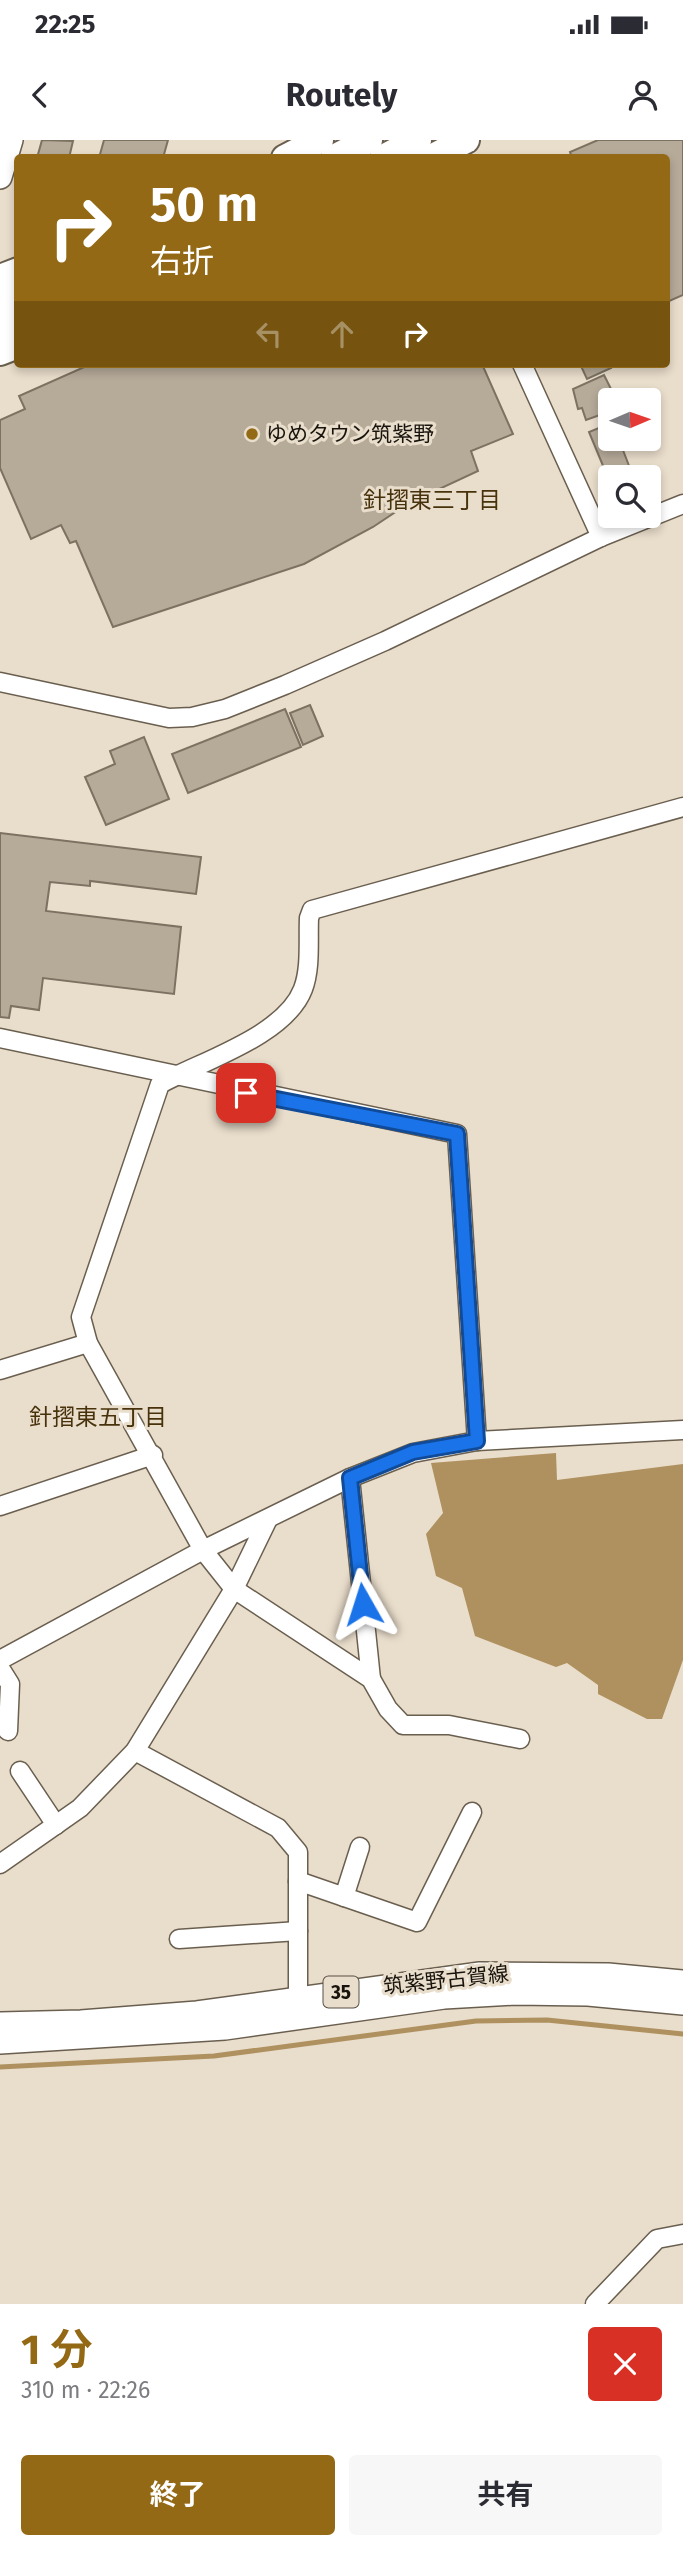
<!DOCTYPE html>
<html lang="ja">
<meta charset="utf-8">
<style>
body{margin:0;font-family:"Fira Sans","Noto Sans JP",sans-serif;background:#f7f7f7;color:#2b2b33;height:100vh;display:flex;flex-direction:column;font-size:26px;white-space:nowrap}
*{box-sizing:border-box;margin:0}
p{font-size:23px;color:#7c7c81}
.icon{flex:none;width:38px;height:38px;fill:none;stroke:currentColor;stroke-width:2;stroke-linecap:round;stroke-linejoin:round}
.map{position:relative;height:2164px;overflow:hidden}
.side{display:flex;flex-direction:column;background:#fff;flex:1}
.side>*{flex:none}
.guide{position:absolute;left:14px;top:14px;width:656px;height:214px;border-radius:7px;box-shadow:0 4px 10px #0003;background:#946915;color:#fff;overflow:hidden}
.needle{width:46px;rotate:88deg}
.controls{position:absolute;left:598px;top:248px;display:grid;gap:14px}
.controls a{display:grid;place-items:center;width:63px;height:63px;border-radius:7px;background:#fff;box-shadow:0 4px 10px #0003;font-size:35px}
.pin{position:absolute;display:grid;place-items:center;width:60px;height:60px;color:#fff;margin:-30px;border-radius:14px;box-shadow:0 4px 10px #0006}
.me{position:absolute;width:77px;margin:-38px;rotate:354deg;stroke-linejoin:round;filter:drop-shadow(0 0 5px #0008)}
.turn{display:flex;align-items:center;gap:24px;height:147px;padding:0 21px;font-size:32px}
.turn .icon{width:91px;height:91px;stroke-width:2.5}
.turn b{display:block;font-size:49px;line-height:60px}
.lanes{display:flex;align-items:center;height:66px;padding:0 21px;background:#0003;justify-content:center;gap:35px;direction:ltr}
.lanes .off{opacity:.35}
.round{display:grid;place-items:center;flex:none;width:74px;height:74px;border-radius:7px;background:#f7f7f7}
.summary{display:flex;align-items:center;justify-content:space-between;height:119px;padding:0 21px}
h1{font-size:42px;font-weight:700;line-height:52px;color:#946915}
.cta{display:flex;gap:14px;margin-top:auto;padding:14px 21px}
.cta a{flex:1;height:80px;border-radius:7px;background:#946915;color:#fff;font-size:28px;font-weight:700;line-height:80px;text-align:center}
.cta a+a{background:#f7f7f7;color:#2b2b33}
.status{display:flex;justify-content:space-between;align-items:center;height:49px;padding:0 35px;background:#fff;direction:ltr}
.status svg{height:19px;fill:currentColor}
header{display:flex;justify-content:space-between;align-items:center;height:91px;padding:0 21px;background:#fff;font-size:32px;font-weight:700}
.map>svg:first-child{display:block}
.water{fill:#af905f}
.lines{fill:none;stroke-linecap:round;stroke-linejoin:round}
.stream{stroke:#af905f;stroke-width:5}
.building{fill:#b6aa99;stroke:#7d7262;stroke-width:2}
.minor-casing{stroke:#6a5f4f;stroke-width:21}
.major-casing{stroke:#6a5f4f;stroke-width:26}
.highway-casing{stroke:#6a5f4f;stroke-width:30}
.minor{stroke:#fff;stroke-width:18}
.major{stroke:#fff;stroke-width:23}
.highway{stroke:#fff;stroke-width:26}
.route-casing{stroke:#114b97;stroke-width:18}
.route{stroke:#1a73e8;stroke-width:12}
.poi-dot{fill:#946915;stroke:#e9ddcb;stroke-width:2.5}
.labels{text-anchor:middle;stroke-width:6;stroke-linejoin:round;paint-order:stroke}
.shield{fill:#e9ddcb;stroke:#575046;stroke-width:2}
.shield-label{font-size:19px;font-weight:bold;fill:#18140d}
.poi-label{font-size:21px;fill:#18140d;stroke:#e9ddcb;text-anchor:start}
.street-label{font-size:21px;fill:#18140d;stroke:#e9ddcb}
.neighbourhood-label{font-size:23px;fill:#47320c;stroke:#e9ddcb}
</style>
<div class="status"><b>22:25</b><svg viewBox="0 0 49 12"><path d="M0 12V9h3v3zM5 12V6h3v6zM10 12V3h3v9zM15 12V0h3v12zM26 1h20v11H26zM47 4h2v5h-2z"/></svg></div>
<header><svg class="icon" aria-label="back" viewBox="0 0 24 24"><path d="M15 5l-7 7 7 7"/></svg>Routely<svg class="icon" aria-label="person" viewBox="0 0 24 24"><circle cx="12" cy="8" r="4"/><path d="M4 21q1-7 8-7t8 7"/></svg></header>
<div class="map">
<svg width="683" height="2164" viewBox="0 0 683 2164">
<rect width="100%" height="100%" fill="#e9ddcb"/>
<!-- water -->
<polygon class="water" points="556,1313 557,1340 683,1324 683,1520 662,1579 647,1579 598,1554 598,1545 567,1523 556,1527 475,1496 462,1448 436,1436 426,1394 443,1373 431,1323"/>
<g class="lines">
<!-- stream -->
<polyline class="stream" points="0,1927 214,1916 476,1881 547,1880 683,1894"/>
</g>
<!-- building -->
<g class="building">
<polygon points="42,0 73,1 69,18 37,18"/>
<polygon points="104,0 168,0 163,18 99,18"/>
<polygon points="598,0 683,0 683,155 667,162 667,18 572,18 570,12"/>
<polygon points="91,224 482,224 513,294 471,311 478,331 409,363 373,387 304,424 113,487 76,401 70,403 61,385 31,399 0,328 0,280 25,269 19,256"/>
<polygon points="580,224 609,224 611,228 587,239"/>
<polygon points="604,235 617,261 611,261 611,271 586,280 582,268 578,269 573,249"/>
<polygon points="611,283 611,299 632,299 621,305 633,336 611,338 611,345 589,292"/>
<polygon points="310,565 323,596 303,605 290,573"/>
<polygon points="285,569 301,607 188,653 172,614"/>
<polygon points="144,597 169,659 106,685 85,637 115,624 110,611"/>
<polygon points="0,693 201,717 196,754 90,741 90,746 50,742 46,771 181,787 174,854 43,838 39,870 11,866 9,878 0,877"/>
</g>
<g class="lines">
<!-- minor casing -->
<g class="minor-casing">
<g id="minor">
<polyline points="522,224 601,397"/>
<polyline points="0,542 169,578 192,577 225,569 285,545 385,501 601,397 683,364"/>
<polyline points="0,898 457,994 477,1301"/>
<polyline points="0,1230 88,1203"/>
<polyline points="350,1338 371,1539"/>
<polyline points="0,1366 153,1315"/>
<polyline points="0,1520 203,1410 350,1338 413,1313 477,1301 683,1290"/>
<polyline points="0,1528 10,1544 8,1591"/>
<path d="M520,1599L449,1585H403L388,1569L371,1539L234,1449L203,1410L88,1203L81,1177L160,944C202,921 285,896 303,849C311,828 308,801 309,778L312,770L683,667"/>
<polyline points="135,1611 278,1688 298,1712 298,1858"/>
<polyline points="20,1631 56,1685"/>
<polyline points="0,1724 80,1668 135,1611 234,1449 268,1379"/>
<polyline points="298,1741 417,1782 472,1672"/>
<polyline points="344,1757 360,1707"/>
<polyline points="179,1799 298,1791"/>
<polyline points="595,2164 657,2099 683,2094"/>
</g>
</g>
<!-- major casing -->
<g class="major-casing">
<g id="major">
<polyline points="0,37 11,0"/>
<polyline points="0,1884 81,1882 197,1873 480,1834 608,1835 683,1842"/>
<polyline points="0,1902 225,1888 444,1857 515,1853 588,1854 683,1863"/>
</g>
</g>
<!-- highway casing -->
<g class="highway-casing">
<g id="highway">
<polyline points="285,18 320,0"/>
<polyline points="334,18 369,0"/>
<polyline points="383,18 418,0"/>
<polyline points="431,18 466,0"/>
<polyline points="0,138 18,131"/>
<polyline points="0,163 18,156"/>
<polyline points="0,188 18,181"/>
<polyline points="0,212 18,205"/>
</g>
</g>
<!-- minor -->
<use href="#minor" class="minor"/>
<!-- major -->
<use href="#major" class="major"/>
<!-- highway -->
<use href="#highway" class="highway"/>
</g>
<g class="lines">
<!-- route casing -->
<g class="route-casing">
<polyline id="route" points="246,953 457,994 477,1301 413,1312 350,1338 363,1464"/>
</g>
<!-- route -->
<use href="#route" class="route"/>
</g>
<!-- markers -->
<circle class="poi-dot" cx="252" cy="294" r="7"/>
<g class="labels">
<!-- shield labels -->
<rect class="shield" x="323.5" y="1836.5" width="35" height="31" rx="5"/>
<g class="shield-label">
<text x="341" y="1859">35</text>
</g>
<!-- poi labels -->
<g class="poi-label">
<text x="266" y="301">ゆめタウン筑紫野</text>
</g>
<!-- street labels -->
<g class="street-label">
<text transform="translate(446 1840) rotate(-6)" y="7">筑紫野古賀線</text>
</g>
<!-- neighbourhood labels -->
<g class="neighbourhood-label">
<text x="432" y="368">針摺東三丁目</text>
<text x="98" y="1285">針摺東五丁目</text>
</g>
</g>
</svg>
<div class="controls">
<a><svg class="needle" viewBox="-14 -14 28 28"><path d="M0-13l5 13h-10z" fill="#e53935"/><path d="M0 13l5-13h-10z" fill="#7c7c81"/></svg></a>
<a><svg class="icon" aria-label="search" viewBox="0 0 24 24"><circle cx="10" cy="10" r="6"/><path d="M15 15l6 6"/></svg></a>
</div>
<div class="pin" style="left:246px;top:953px;background:#d93025"><svg class="icon" aria-label="arrive" viewBox="0 0 24 24"><path d="M6 21V4h12l-3 4 3 4H6"/></svg></div>
<svg class="me" style="left:363px;top:1464px" viewBox="-20 -20 40 40"><path d="M0-17L14 15 0 8-14 15z" fill="#1a73e8" stroke="#fff" stroke-width="4"/></svg>
<div class="guide">
<div class="turn"><svg class="icon" aria-label="right" viewBox="0 0 24 24"><path d="M7 20v-9h11M14 6l5 5-5 5"/></svg><div><b>50 m</b>右折</div></div>
<div class="lanes"><svg class="icon off" aria-label="left" viewBox="0 0 24 24"><path d="M17 20v-9H6M10 6l-5 5 5 5"/></svg><svg class="icon off" aria-label="ahead" viewBox="0 0 24 24"><path d="M12 20V5M6 11l6-6 6 6"/></svg><svg class="icon" aria-label="right" viewBox="0 0 24 24"><path d="M7 20v-9h11M14 6l5 5-5 5"/></svg></div>
</div>
</div>
<section class="side">
<div class="summary"><div><h1>1 分</h1><p>310 m · 22:26</p></div><a class="round" style="background:#d93025;color:#fff"><svg class="icon" aria-label="close" viewBox="0 0 24 24"><path d="M6 6l12 12M18 6L6 18"/></svg></a></div>
<div class="cta"><a>終了</a><a>共有</a></div>
</section>
